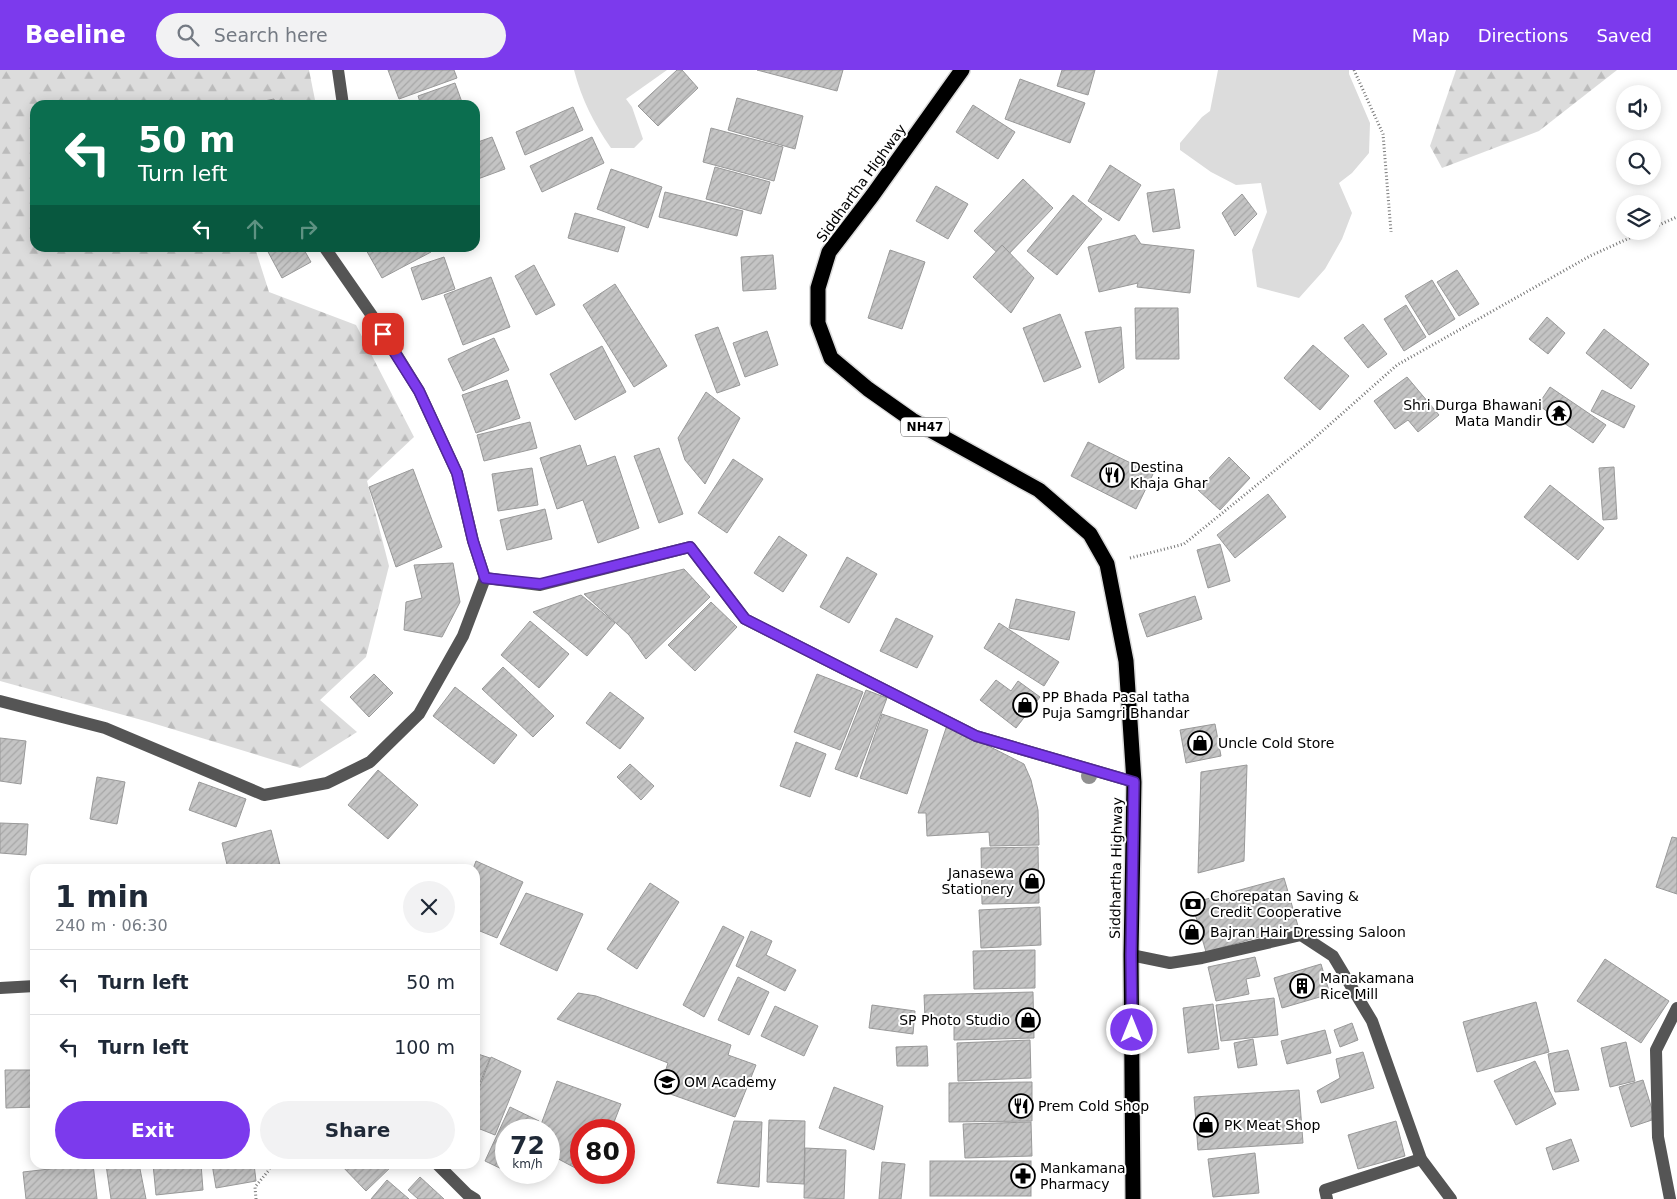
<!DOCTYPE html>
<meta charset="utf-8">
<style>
body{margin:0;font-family:"DejaVu Sans",sans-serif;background:#f2f2f3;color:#1f2937;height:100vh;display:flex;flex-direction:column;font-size:19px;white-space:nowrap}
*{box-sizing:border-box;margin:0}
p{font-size:16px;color:#747a83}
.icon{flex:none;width:28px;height:28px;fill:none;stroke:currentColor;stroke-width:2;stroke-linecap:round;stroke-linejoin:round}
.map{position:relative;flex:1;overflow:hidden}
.drawer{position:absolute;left:30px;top:794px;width:450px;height:305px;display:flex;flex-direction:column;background:#fff;border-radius:15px;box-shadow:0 2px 12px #0003}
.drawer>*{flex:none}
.top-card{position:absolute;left:30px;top:30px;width:450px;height:152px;border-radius:15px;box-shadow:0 2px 12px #0003;background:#0b6e4f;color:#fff;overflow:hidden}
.fabs{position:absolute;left:1616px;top:15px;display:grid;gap:10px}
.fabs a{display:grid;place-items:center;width:45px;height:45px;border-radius:50%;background:#fff;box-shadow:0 2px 12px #0003;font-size:25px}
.speed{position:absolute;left:495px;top:1049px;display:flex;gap:10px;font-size:25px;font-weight:700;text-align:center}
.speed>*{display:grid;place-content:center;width:65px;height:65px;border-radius:50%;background:#fff;box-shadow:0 2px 12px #0003;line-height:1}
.speed small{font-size:12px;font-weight:400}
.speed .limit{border:8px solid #d22;background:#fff;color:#111}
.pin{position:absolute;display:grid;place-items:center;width:42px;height:42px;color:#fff;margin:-21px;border-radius:10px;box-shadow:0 2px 8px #0006}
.me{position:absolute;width:55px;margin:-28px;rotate:0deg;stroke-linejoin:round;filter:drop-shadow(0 0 4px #0008)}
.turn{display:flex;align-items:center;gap:18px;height:105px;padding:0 25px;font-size:22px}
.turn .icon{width:65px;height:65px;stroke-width:2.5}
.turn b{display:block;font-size:35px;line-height:42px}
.lanes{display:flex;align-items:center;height:48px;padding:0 25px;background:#0003;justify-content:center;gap:25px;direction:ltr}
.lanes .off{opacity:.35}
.round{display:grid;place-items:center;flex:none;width:52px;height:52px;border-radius:26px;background:#f2f2f3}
.summary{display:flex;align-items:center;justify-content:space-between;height:85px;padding:0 25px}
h1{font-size:30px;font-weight:700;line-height:38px}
.action{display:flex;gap:10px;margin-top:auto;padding:10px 25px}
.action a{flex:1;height:58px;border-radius:30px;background:#7c3aed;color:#fff;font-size:20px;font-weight:700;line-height:58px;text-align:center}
.action a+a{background:#f2f2f3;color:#1f2937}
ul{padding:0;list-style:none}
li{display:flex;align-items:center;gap:15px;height:65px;padding:0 25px;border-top:1px solid #e0e1e3}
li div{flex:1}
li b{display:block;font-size:19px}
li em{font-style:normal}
header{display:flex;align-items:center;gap:30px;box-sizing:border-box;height:70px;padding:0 25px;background:#7c3aed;color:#fff}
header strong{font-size:24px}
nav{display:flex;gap:28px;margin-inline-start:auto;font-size:18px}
.search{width:350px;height:45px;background:#f2f2f3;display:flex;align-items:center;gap:12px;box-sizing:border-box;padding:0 18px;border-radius:28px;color:#747a83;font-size:19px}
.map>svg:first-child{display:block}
.green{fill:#dcdcdc}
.forest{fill:url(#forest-firs)}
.building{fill:url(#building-hatch);stroke:#999}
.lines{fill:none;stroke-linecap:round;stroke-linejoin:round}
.highway-casing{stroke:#dbdbdb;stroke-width:18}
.path{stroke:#777;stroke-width:3;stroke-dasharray:1 2.5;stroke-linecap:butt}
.minor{stroke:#555;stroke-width:12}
.highway{stroke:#000;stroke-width:15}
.tree{fill:#8f8f8f}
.route-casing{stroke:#51269a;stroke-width:12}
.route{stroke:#7c3aed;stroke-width:9}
.labels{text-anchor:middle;stroke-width:4;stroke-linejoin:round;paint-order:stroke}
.shield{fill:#fff;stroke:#4c4c4c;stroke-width:1}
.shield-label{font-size:12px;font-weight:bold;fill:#000}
.street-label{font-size:14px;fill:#000;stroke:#fff}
.poi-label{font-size:14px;fill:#000;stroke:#fff;text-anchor:start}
</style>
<header>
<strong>Beeline</strong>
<div class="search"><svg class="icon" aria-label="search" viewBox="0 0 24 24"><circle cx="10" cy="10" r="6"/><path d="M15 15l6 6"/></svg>Search here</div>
<nav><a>Map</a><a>Directions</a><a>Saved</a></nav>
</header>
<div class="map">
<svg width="1677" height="1129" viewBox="0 0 1677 1129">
<defs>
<pattern id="forest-firs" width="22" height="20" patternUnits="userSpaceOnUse" patternTransform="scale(1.25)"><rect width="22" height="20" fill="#dcdcdc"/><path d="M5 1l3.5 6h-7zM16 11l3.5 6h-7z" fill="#bbb"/></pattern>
<pattern id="building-hatch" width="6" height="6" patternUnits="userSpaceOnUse" patternTransform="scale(1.25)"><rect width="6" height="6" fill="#c4c4c4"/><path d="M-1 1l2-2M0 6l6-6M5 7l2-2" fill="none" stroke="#a7a7a7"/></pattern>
</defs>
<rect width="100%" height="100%" fill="#fff"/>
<!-- green -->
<g class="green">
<path d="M574,0H667L626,29L632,37L643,69L634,78H611C593,52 582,30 574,0Z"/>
<polygon points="1218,0 1349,0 1349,4 1370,53 1369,83 1352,103 1339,113 1352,143 1342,169 1325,199 1299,228 1257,217 1252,180 1267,142 1261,113 1236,115 1211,102 1180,80 1180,73 1202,47 1210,41"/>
</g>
<!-- forest -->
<g class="forest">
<polygon points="0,0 309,0 316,35 35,35 35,178 255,178 269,222 356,255 414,367 367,411 389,496 366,587 320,630 357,662 300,698 149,652 0,611"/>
<polygon points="1456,0 1617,0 1539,61 1442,98 1430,76"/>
</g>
<!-- building -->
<g class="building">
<polygon points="388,0 454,0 457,8 399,29"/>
<polygon points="677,0 682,0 698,18 658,56 638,36"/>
<polygon points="757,0 843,0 837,21"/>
<polygon points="1062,0 1095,0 1088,25 1057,16"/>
<polygon points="1020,9 1085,33 1070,73 1005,49"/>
<polygon points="455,13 463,35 421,35 418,26"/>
<polygon points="737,28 803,46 795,79 728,60"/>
<polygon points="274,29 275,35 245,35"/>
<polygon points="973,35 1015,62 998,89 956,62"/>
<polygon points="573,37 583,60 525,85 516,62"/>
<polygon points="711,58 783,77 774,111 703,92"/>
<polygon points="492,67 505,99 475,110 475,73"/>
<polygon points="592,67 604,93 542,122 530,96"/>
<polygon points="1110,95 1141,115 1119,151 1088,131"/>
<polygon points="715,97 770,112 761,144 706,129"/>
<polygon points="611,99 662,117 648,158 597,139"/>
<polygon points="1023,109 1053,138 1004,189 974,161"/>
<polygon points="936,116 968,134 948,169 916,151"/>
<polygon points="1174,119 1180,158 1153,162 1147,123"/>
<polygon points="665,122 743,141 737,166 659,147"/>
<polygon points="1242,124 1257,144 1235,166 1222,143"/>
<polygon points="1073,125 1102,149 1057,205 1027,181"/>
<polygon points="575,143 625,157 618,182 568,168"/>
<polygon points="1135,165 1141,174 1194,180 1190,223 1137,217 1138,213 1099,222 1088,177"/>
<polygon points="1002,175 1034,208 1011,243 973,207"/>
<polygon points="266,178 303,178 311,192 282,208"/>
<polygon points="365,178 428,178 431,182 382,208"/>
<polygon points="890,180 925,192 902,259 868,248"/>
<polygon points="773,185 776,219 743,221 741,187"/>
<polygon points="444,187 455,219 422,230 411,198"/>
<polygon points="534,195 555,235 536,245 515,206"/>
<polygon points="1457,200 1479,234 1459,246 1437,212"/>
<polygon points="491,207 510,257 463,275 444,225"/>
<polygon points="1432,210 1455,249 1429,265 1405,226"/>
<polygon points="615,214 667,296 634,317 583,235"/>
<polygon points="1406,235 1426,267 1404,281 1384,249"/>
<polygon points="1135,238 1178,238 1179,289 1136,289"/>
<polygon points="1060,244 1081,297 1044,312 1023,258"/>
<polygon points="1547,247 1565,263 1548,284 1529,269"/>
<polygon points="1363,254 1387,284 1368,298 1344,268"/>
<polygon points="718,257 740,315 717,323 695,265"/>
<polygon points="1121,257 1124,298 1099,313 1085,262"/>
<polygon points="1604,259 1649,294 1631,319 1586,283"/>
<polygon points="767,261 778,295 745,307 733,273"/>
<polygon points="494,268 509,300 463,321 448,289"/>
<polygon points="1313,275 1349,306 1320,340 1284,308"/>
<polygon points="602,276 626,322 575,350 550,304"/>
<polygon points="1407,307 1439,345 1418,362 1408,350 1395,359 1374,331"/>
<polygon points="507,310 520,348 476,363 462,325"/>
<polygon points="1550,317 1606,355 1593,373 1538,335"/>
<polygon points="1602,320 1635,336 1624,358 1591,341"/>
<polygon points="706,322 740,348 705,414 685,390 678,368"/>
<polygon points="530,352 537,378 484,391 477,365"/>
<polygon points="1088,372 1153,404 1136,439 1071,406"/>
<polygon points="580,375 587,396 615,386 639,458 598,473 583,430 557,439 540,388"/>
<polygon points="659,378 683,444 659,453 634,386"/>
<polygon points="1229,387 1250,408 1220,440 1198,420"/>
<polygon points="733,389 763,409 727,463 698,443"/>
<polygon points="1614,397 1617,449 1603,450 1599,398"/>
<polygon points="532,398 538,435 498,441 492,404"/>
<polygon points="413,399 442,477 396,497 369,417"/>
<polygon points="1550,415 1604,458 1578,490 1524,447"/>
<polygon points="1268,424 1286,447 1235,488 1217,465"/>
<polygon points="545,439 552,469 507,480 500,450"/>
<polygon points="779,466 807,485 783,522 754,503"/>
<polygon points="1220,474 1230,511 1208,518 1197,480"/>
<polygon points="847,487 877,504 849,553 820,537"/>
<polygon points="453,493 460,532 442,567 404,560 406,532 422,528 414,495"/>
<polygon points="684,499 710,527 646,589 629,565 584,524"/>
<polygon points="581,525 615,553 587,586 533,542"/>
<polygon points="1195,526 1202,549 1147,567 1139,544"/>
<polygon points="1016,529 1075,542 1069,570 1009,558"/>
<polygon points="711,532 737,557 695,601 668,575"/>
<polygon points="896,548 933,566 917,598 880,581"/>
<polygon points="530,551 569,584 539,618 501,585"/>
<polygon points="999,553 1059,592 1044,616 984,578"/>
<polygon points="503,597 554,646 533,667 482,619"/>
<polygon points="374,604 393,623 369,647 350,627"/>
<polygon points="817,604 863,622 840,680 794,662"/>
<polygon points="996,610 1011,621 1018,611 1040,627 1016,658 980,630"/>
<polygon points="455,617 517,665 494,694 433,646"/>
<polygon points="866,620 887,628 857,707 835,699"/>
<polygon points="610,622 644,648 620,679 586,653"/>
<polygon points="882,644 928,660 907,724 860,708"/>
<polygon points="1215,654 1221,686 1186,693 1180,660"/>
<polygon points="947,655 1024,694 1031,710 1038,740 1039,775 990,776 989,762 927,766 926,743 918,743"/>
<polygon points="0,668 26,671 21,714 0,711"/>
<polygon points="796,672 826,684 810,727 780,716"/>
<polygon points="630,694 654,716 641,730 617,707"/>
<polygon points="1247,695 1244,791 1198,803 1201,702"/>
<polygon points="378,700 418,735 388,769 348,735"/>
<polygon points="97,707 125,712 117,754 90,749"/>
<polygon points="199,712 246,729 236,757 189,740"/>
<polygon points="0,753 28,754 26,785 0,783"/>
<polygon points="271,760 281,799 228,799 222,773"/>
<polygon points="1672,767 1677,768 1677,824 1656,817"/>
<polygon points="1038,777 1039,833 982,834 981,778"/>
<polygon points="476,791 523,812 497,868 475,859 475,799 473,799"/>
<polygon points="1284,808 1298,856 1206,882 1192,833"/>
<polygon points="650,813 679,832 637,899 607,879"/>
<polygon points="526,823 583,844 557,901 500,874"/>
<polygon points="1040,837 1041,875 981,878 979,840"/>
<polygon points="723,856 744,867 704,947 683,935"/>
<polygon points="751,861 772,871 766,885 796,900 785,921 736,896"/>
<polygon points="1035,880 1035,918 974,919 973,881"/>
<polygon points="1255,887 1260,906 1246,909 1249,924 1216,931 1208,897"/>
<polygon points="1605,889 1669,931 1641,973 1577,931"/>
<polygon points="1321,894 1330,924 1282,938 1274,908"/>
<polygon points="738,907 769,922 749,965 718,950"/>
<polygon points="1033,922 1034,968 954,970 954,949 925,949 924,925"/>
<polygon points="578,923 596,926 731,975 728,985 756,995 735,1047 659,1020 668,993 557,949"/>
<polygon points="1274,928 1278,965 1221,971 1216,935"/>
<polygon points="1536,932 1549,982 1477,1002 1463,952"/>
<polygon points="1213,934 1219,979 1188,983 1183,938"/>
<polygon points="872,935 915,941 913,964 869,958"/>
<polygon points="775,936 818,956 804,986 761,966"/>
<polygon points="1352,953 1358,970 1340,977 1334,960"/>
<polygon points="1325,960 1331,983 1287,994 1281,971"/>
<polygon points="1253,969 1257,995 1238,998 1234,973"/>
<polygon points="1030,970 1031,1008 958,1011 957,973"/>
<polygon points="1626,972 1635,1011 1610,1017 1601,978"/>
<polygon points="927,976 928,996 897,996 896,977"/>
<polygon points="1568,980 1579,1020 1555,1022 1548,984"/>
<polygon points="1363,982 1374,1018 1321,1033 1317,1021 1340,1008 1336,989"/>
<polygon points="475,983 490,988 475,1025"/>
<polygon points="491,987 521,1001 495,1065 475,1057 475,1029"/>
<polygon points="1535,991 1556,1034 1516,1055 1494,1011"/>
<polygon points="5,1000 35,1000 35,1037 6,1038"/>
<polygon points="1643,1010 1655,1049 1631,1057 1619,1017"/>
<polygon points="557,1011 621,1034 611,1060 581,1060 581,1101 549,1084 549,1060 539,1060"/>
<polygon points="1032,1012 1032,1051 949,1052 949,1013"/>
<polygon points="834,1017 883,1036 874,1080 819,1058"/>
<polygon points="1299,1020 1303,1073 1198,1080 1194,1027"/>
<polygon points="510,1037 539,1051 535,1060 506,1060 506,1101 485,1091"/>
<polygon points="769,1050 805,1051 804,1114 767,1112"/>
<polygon points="734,1051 762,1052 759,1117 717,1113"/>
<polygon points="1396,1051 1405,1086 1358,1099 1348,1065"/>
<polygon points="1031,1052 1032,1086 965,1088 963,1054"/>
<polygon points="1571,1069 1579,1091 1553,1100 1546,1078"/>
<polygon points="805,1078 846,1080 844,1129 804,1128"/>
<polygon points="1255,1083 1259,1123 1213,1127 1208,1089"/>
<rect x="930" y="1091" width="101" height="35"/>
<polygon points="882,1092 905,1094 901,1129 879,1129"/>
<polygon points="93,1094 97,1129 26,1129 23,1102"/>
<polygon points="114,1094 139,1094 146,1129 111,1129 106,1095"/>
<polygon points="153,1094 201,1094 203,1120 156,1125"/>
<polygon points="212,1094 254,1094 256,1111 216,1118"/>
<polygon points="340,1094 394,1094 366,1121"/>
<polygon points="420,1107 444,1129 418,1129 408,1120"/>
<polygon points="387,1110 409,1129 371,1129"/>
</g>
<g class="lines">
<!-- highway casing -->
<g class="highway-casing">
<polyline id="highway" points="962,0 872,126 829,182 818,218 818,253 831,288 868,319 912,350 1039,420 1090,464 1107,494 1126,591 1134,712 1131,885 1133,1129"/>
</g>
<!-- path -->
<g class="path">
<polyline points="1354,0 1383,64 1391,162"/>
<polyline points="1652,158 1677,147"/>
<polyline points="1130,488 1184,474 1310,372 1397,295 1590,186 1645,161"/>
<polyline points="256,1129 255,1117 269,1100 271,1094"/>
</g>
<!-- minor -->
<g class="minor">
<polyline points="338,0 343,35"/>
<polyline points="325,178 375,250 419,321 457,403 473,471 485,508"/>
<polyline points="0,631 105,658 264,725 327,713 370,692 419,644 463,566 485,508 540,515 690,477 745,549 976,666 1134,712"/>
<polyline points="1131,885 1170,893 1202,888 1301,865 1333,886 1372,951 1421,1089 1451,1129"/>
<polyline points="0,918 35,916"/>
<polyline points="437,1094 467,1124 475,1129"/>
<polyline points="1327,1129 1325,1120 1421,1089"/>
<polyline points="1670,1129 1658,1067 1656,980 1677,938"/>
</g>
<!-- highway -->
<use href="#highway" class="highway"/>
</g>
<!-- trees -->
<circle class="tree" cx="1089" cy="706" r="8"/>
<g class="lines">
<!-- route casing -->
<g class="route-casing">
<polyline id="route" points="383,264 419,321 457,403 473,471 485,508 540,514 690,477 745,549 976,666 1134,712 1131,885 1132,960"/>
</g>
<!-- route -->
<use href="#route" class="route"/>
</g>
<!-- icons -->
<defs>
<g id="temple-ring" transform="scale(1.25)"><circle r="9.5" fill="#fff" stroke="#000" stroke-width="1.5"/><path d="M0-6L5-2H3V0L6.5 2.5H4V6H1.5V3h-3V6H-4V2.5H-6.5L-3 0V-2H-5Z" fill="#000"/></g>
<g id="restaurant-ring" transform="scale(1.25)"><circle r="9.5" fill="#fff" stroke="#000" stroke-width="1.5"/><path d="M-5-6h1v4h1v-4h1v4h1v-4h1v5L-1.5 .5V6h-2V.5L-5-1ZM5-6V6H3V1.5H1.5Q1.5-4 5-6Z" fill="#000"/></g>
<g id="shop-ring" transform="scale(1.25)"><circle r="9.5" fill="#fff" stroke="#000" stroke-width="1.5"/><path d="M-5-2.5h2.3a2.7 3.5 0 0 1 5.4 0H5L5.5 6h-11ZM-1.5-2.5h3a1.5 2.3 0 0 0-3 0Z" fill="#000"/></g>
<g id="bank-ring" transform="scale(1.25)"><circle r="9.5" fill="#fff" stroke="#000" stroke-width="1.5"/><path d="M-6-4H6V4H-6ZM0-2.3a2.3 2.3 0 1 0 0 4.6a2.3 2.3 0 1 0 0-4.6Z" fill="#000"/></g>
<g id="building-ring" transform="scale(1.25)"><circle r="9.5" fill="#fff" stroke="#000" stroke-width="1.5"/><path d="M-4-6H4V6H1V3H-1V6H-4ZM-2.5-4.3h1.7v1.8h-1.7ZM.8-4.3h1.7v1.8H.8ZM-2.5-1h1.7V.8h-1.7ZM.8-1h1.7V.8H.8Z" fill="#000"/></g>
<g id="school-ring" transform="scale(1.25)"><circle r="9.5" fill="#fff" stroke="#000" stroke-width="1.5"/><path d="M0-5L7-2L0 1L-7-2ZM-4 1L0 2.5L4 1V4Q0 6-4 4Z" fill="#000"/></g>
<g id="pharmacy-ring" transform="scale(1.25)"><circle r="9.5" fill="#fff" stroke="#000" stroke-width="1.5"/><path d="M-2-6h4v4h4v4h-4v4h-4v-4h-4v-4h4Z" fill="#000"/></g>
</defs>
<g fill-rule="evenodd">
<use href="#temple-ring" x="1559" y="343"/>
<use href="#restaurant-ring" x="1112" y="405"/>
<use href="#shop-ring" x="1025" y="635"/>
<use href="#shop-ring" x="1200" y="673"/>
<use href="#shop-ring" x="1032" y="811"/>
<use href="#bank-ring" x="1193" y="834"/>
<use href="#shop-ring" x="1192" y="862"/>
<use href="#building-ring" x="1302" y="916"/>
<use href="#shop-ring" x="1028" y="950"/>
<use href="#school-ring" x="667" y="1012"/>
<use href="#restaurant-ring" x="1021" y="1036"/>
<use href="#shop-ring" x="1206" y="1055"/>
<use href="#pharmacy-ring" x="1023" y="1106"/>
</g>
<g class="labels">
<!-- shield labels -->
<rect class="shield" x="901" y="347.5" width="48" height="19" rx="4"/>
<g class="shield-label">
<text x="925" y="361">NH47</text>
</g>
<!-- street labels -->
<g class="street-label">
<text transform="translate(861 113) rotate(-54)" y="5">Siddhartha Highway</text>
<text transform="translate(1116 798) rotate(-89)" y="5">Siddhartha Highway</text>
</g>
<!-- poi labels -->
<g class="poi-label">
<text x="1542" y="340" text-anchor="end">Shri Durga Bhawani<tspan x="1542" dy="16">Mata Mandir</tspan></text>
<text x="1130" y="402">Destina<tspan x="1130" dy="16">Khaja Ghar</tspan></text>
<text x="1042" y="632">PP Bhada Pasal tatha<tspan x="1042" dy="16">Puja Samgri Bhandar</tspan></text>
<text x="1218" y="678">Uncle Cold Store</text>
<text x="1014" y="808" text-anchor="end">Janasewa<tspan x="1014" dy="16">Stationery</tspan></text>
<text x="1210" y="831">Chorepatan Saving &amp;<tspan x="1210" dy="16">Credit Cooperative</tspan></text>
<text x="1210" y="867">Bajran Hair Dressing Saloon</text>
<text x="1320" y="913">Manakamana<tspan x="1320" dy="16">Rice Mill</tspan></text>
<text x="1010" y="955" text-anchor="end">SP Photo Studio</text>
<text x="684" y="1017">OM Academy</text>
<text x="1038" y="1041">Prem Cold Shop</text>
<text x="1224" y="1060">PK Meat Shop</text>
<text x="1040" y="1103">Mankamana<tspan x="1040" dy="16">Pharmacy</tspan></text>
</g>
</g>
</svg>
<div class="fabs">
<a><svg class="icon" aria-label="sound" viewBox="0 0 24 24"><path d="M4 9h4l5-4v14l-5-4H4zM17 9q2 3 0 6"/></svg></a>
<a><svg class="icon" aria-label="search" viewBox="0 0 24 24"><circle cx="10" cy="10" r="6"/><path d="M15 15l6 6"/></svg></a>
<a><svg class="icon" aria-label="layers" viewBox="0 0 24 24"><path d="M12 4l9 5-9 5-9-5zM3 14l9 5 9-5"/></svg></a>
</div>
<div class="speed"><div>72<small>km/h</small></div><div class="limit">80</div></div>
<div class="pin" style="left:383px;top:264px;background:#d93025"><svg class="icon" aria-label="arrive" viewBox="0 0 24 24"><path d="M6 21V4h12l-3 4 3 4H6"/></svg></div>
<svg class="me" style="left:1132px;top:960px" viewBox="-20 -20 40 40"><circle r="17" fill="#7c3aed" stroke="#fff" stroke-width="3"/><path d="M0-11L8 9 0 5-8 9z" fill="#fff"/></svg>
<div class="top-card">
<div class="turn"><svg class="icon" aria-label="left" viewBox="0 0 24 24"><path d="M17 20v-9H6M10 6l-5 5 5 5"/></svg><div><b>50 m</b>Turn left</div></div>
<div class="lanes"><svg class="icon" aria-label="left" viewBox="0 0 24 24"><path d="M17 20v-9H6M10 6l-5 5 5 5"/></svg><svg class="icon off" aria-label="ahead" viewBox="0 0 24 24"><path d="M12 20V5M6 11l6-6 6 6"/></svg><svg class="icon off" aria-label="right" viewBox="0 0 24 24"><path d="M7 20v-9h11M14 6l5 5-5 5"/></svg></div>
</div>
<section class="drawer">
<div class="summary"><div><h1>1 min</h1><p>240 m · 06:30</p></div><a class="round"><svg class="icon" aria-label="close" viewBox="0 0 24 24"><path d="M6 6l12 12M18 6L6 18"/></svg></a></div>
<ul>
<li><svg class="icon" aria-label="left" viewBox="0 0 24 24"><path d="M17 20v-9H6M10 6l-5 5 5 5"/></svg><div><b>Turn left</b></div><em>50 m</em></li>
<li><svg class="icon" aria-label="left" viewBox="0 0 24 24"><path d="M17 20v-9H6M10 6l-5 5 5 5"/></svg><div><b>Turn left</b></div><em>100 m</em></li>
</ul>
<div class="action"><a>Exit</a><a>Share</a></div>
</section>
</div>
